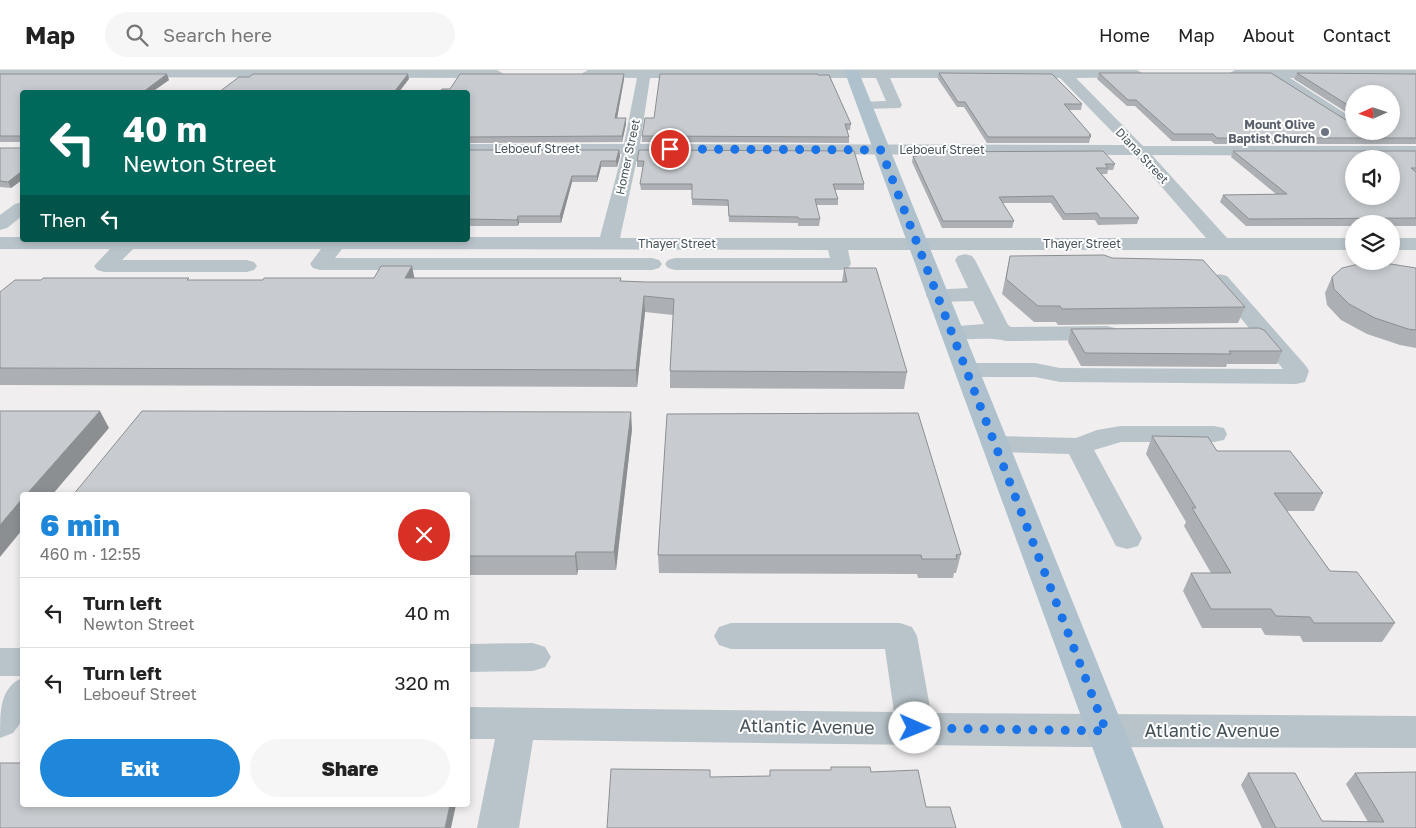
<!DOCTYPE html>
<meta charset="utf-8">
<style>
body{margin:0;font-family:"Golos Text",sans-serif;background:#f6f6f6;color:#222;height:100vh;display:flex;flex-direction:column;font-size:19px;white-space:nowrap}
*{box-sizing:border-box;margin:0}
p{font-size:16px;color:#767676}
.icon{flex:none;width:28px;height:28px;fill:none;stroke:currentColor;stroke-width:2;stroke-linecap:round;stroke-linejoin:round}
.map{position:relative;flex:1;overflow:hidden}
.panel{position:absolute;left:20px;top:422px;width:450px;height:315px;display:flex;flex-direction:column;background:#fff;border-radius:5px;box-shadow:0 2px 8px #0003}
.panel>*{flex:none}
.hud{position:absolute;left:20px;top:20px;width:450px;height:152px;border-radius:5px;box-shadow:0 2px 8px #0003;background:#00695c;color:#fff;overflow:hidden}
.needle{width:32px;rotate:267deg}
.buttons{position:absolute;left:1345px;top:15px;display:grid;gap:10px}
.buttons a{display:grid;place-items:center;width:55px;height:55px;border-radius:50%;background:#fff;box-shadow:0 2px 8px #0003;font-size:25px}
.pin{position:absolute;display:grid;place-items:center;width:42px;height:42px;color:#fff;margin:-21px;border:2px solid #fff;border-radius:50%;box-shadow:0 1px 5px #0007}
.me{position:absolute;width:55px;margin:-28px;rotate:91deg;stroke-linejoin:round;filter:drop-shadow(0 0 4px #0008)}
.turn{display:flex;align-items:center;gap:18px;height:105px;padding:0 20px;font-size:22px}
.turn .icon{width:65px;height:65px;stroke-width:2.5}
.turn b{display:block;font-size:35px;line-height:42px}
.then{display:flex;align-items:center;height:48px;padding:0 20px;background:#0003;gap:10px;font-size:19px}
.round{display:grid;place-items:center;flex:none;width:52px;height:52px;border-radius:26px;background:#f6f6f6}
.headline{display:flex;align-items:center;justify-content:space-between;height:85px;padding:0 20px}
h1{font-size:30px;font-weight:800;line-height:38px;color:#1e87d9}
.button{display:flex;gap:10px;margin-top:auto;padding:10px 20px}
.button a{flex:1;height:58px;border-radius:30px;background:#1e87d9;color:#fff;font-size:20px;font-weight:800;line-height:58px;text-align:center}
.button a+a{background:#f6f6f6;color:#222}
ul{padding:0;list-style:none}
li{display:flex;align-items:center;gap:15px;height:70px;padding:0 20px;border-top:1px solid #e0e0e0}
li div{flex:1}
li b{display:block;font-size:19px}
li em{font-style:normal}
header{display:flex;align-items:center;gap:30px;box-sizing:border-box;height:70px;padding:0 25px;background:#fff;border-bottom:1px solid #e0e0e0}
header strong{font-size:24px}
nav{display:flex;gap:28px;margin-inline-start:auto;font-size:18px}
.search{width:350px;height:45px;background:#f6f6f6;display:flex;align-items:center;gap:12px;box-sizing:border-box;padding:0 18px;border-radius:28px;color:#767676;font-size:19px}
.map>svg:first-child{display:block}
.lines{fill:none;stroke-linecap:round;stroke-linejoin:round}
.minor{fill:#b9c4ca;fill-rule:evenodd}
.major{fill:#aec1cc;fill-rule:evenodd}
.wall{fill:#acafb3}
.shaded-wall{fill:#8c8f92}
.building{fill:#c8ccd0;stroke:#8c8f92;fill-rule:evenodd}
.route{stroke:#1a73e8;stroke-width:9;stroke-dasharray:0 16.2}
.worship-dot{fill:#6b7280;stroke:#fff;stroke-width:2}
.labels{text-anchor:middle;stroke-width:4;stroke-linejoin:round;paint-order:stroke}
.far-worship-label{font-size:12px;font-weight:bold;fill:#5b616d;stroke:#fff;text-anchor:end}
.far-street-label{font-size:12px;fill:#46535a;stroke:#fff}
.near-street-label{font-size:18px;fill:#46535a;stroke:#fff}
</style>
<header>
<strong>Map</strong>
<div class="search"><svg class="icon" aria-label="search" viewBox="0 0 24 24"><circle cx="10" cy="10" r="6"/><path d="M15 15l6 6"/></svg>Search here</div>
<nav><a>Home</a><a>Map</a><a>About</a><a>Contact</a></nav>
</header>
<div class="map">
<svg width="1416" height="758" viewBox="0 0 1416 758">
<rect width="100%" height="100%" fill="#f0eeee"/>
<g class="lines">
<!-- minor -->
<g class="minor">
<polygon points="0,0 497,0 504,4 497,8 0,7"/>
<path d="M588,0H1137L1144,4L1142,7L1076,8L1143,76H1416V86L1152,85L1227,168H1354V180H848L851,194L848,198L841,200H675L668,198L665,194L668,190L675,188H830L828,180L342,179L335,188H652L659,190L662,194L659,198L652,200H320L313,198L310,194L321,179H133L122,190H247L254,192L257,196L254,200L247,202H104L97,200L94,196L110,179H0V167H22V170H468V167H600L622,84H468V74H624L637,8L583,7L581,4ZM650,8H876L886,31L859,32L857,35L859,38L864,39L900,38L902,35L890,8H1060L1125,75L640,74ZM638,84L1134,85L1206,168H620Z"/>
<polygon points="1235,0 1416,0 1416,7 1290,8 1354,49 1354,61 1349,59 1271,8 1230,7 1228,4"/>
<polygon points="22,132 22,146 7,158 0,160 0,145 15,134"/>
<rect x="1391" y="168" width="25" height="12"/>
<path d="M965,184L972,186L975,190L1008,255L1011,257L1107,256L1115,258L1119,263L1115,268L1107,270L1006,271C986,266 964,272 944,267L940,262L944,257L984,254L973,231L937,232L929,230L926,225L929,220L968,218L955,190L958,186Z"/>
<polygon points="1220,204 1227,206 1306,296 1309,301 1305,312 1296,314 1060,312 1035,307 966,307 957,305 954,300 957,295 966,293 1035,293 1060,298 1283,299 1209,210 1213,206"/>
<polygon points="1121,356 1214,356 1224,358 1227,364 1224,370 1214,372 1121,372 1094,380 1142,468 1138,476 1127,479 1116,476 1069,384 995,382 985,380 981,374 985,368 995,366 1076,368 1097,360"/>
<polygon points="731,553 900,553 912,557 917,566 931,643 1416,646 1416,678 1082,677 533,670 519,758 477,758 495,669 468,669 468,637 894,642 885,579 731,579 719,575 714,566 719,557"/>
<polygon points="533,573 545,577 551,587 545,597 533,601 468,602 468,574"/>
<rect x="0" y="578" width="22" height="28"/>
<path d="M22,608V651L13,663L0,668C0,640 0,618 22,608Z"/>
</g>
<!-- major -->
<polygon class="major" points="844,0 858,0 1164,758 1122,758"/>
</g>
<!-- wall -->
<g class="wall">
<polygon points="939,3 1082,34 1081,40 1069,40 1091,65 1089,73 987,73 964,37 957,37 938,9"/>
<polygon points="1099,3 1354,61 1391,61 1354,24 1354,47 1294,9 1297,3 1416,4 1416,74 1215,74 1211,71 1172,71 1135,36 1127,36 1097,9"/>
<polygon points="0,4 169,10 152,22 22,22 22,110 11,118 0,117 0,78 21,78 21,72 0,72"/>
<polygon points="818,5 851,54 850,60 847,60 849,67 849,73 642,72 642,66 654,48"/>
<polygon points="624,9 617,48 626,48 626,54 622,72 468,73 468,22 450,19"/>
<polygon points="468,80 619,80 620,86 617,97 601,97 597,112 572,112 561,153 519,153 518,156 468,156"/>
<polygon points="639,80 864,114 864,120 835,120 838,129 838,135 816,135 820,149 819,156 798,156 798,153 729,152 728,136 692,135 692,120 641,120 640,114 643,97 637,97 637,91"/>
<polygon points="1233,81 1416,81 1416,156 1391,156 1391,154 1354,154 1354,156 1246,156 1220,132 1223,125 1276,124 1231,87"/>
<polygon points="916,82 1115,94 1113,100 1108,100 1107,104 1102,104 1139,148 1137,154 1098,155 1095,150 1063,150 1051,133 1003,133 1014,151 1012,158 942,158 912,92 913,86 915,86"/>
<polygon points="1010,186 1245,237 1238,253 1058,255 1056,252 1034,252 1002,224"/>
<polygon points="844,198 907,302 904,319 670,318 670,301 673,245 645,242 637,317 0,315 0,222 41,210 263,210 414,208 621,208 621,211 646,212 842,212"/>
<polygon points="1416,198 1416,278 1400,275 1367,264 1341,250 1327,235 1325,223 1332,207"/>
<polygon points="1071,259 1282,281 1277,294 1227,294 1226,297 1081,296 1068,272"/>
<polygon points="632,359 616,500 578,500 577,505 468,505 468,425"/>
<polygon points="1152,366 1217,381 1323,423 1314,441 1287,441 1330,501 1395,553 1382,572 1303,572 1300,566 1265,565 1261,558 1202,558 1183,521 1191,503 1211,503 1184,456 1186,452 1146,384"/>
<polygon points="961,484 956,503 954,503 953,508 918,508 917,504 659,503 658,485"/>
<polygon points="1248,703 1322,751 1368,752 1346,714 1355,703 1416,758 1262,758 1241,715"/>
</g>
<!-- shaded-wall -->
<g class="shaded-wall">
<polygon points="167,4 169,10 152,22 143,22"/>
<polygon points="408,4 409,9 399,22 394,22"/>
<polygon points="624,4 624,9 616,54 615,48"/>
<polygon points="626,48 626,54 622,72 622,66"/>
<polygon points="619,80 620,86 617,97 616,91"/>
<polygon points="601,91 601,97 597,112 597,106"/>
<polygon points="22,101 22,110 11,118 8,112"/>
<polygon points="572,106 572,112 561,153 560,146"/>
<polygon points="518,146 519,153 518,156 517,150"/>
<polygon points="412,196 415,211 405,208"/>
<polygon points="644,226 645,242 637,317 636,300"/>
<polygon points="100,341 109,358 52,425 26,425"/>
<polygon points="631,342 632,359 616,500 614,482"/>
<polygon points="22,429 22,460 0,487 0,455"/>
<polygon points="576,482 578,500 577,505 575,486"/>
<polygon points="450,735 456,735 451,758 445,758"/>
</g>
<!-- building -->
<g class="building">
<polygon points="939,3 1052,4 1082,34 1064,34 1091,65 1089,65 1091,67 988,67 965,32 958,32"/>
<polygon points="1099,3 1271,3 1354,55 1354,61 1391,61 1391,24 1354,24 1354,39 1297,3 1416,4 1416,68 1217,68 1213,64 1174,64 1136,30 1128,30"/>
<polygon points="0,4 167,4 143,22 22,22 22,101 8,112 0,111 0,78 21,78 21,66 0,66"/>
<polygon points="253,4 408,4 394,22 219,22 239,7 249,7"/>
<polygon points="460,4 624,4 615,48 626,48 622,66 468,67 468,22 440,22 442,19 450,19"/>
<polygon points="660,4 818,4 818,5 829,5 851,54 845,54 849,67 642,66 645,48 654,48"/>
<polygon points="468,80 619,80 616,91 601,91 597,106 572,106 560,146 518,146 517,150 468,149"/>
<polygon points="639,80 854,81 864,114 833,114 838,129 815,129 820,149 799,149 798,147 729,146 728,130 692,129 692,114 640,114 644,91 637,91"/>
<polygon points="1103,81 1115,94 1105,94 1108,98 1096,98 1139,148 1100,148 1097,143 1065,144 1053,126 999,127 1014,151 943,151 913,86 917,86 916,82"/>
<path d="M1233,81H1416V98H1411L1416,102V148L1249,149L1223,125L1287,124ZM1354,89H1391V126H1354Z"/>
<polygon points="1104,185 1112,188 1203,190 1245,237 1062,239 1060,236 1038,236 1006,209 1010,186"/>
<polygon points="1363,193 1391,194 1416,198 1416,260 1408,259 1375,248 1349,234 1334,219 1332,207 1342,198"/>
<polygon points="381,196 412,196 405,208 621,208 620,211 646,212 847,212 844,198 876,198 907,302 670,301 674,229 644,226 636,300 0,298 0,222 15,210 41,210 43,208 189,208 187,210 263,210 264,208 374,208"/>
<polygon points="1259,258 1264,260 1282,281 1229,281 1231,284 1085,283 1071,259"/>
<polygon points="0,341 100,341 26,425 22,425 22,429 0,455"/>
<polygon points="142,341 631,342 614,482 576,482 575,486 468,486 468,425 73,425"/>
<polygon points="918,343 961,484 956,485 957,489 922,489 921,485 658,485 667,344"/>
<polygon points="1152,366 1208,367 1217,381 1290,381 1323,423 1274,423 1330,501 1357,502 1395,553 1314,553 1310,547 1276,546 1271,539 1211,539 1191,503 1231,503 1192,438 1196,438"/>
<polygon points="0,693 22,693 22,735 450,735 445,758 0,758"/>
<polygon points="831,697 870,697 871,702 918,700 926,737 950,737 956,758 607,758 611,699 710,700 710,707 770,706 770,700 831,700"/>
<polygon points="1416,702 1416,758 1276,758 1248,703 1295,703 1322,751 1384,752 1355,703"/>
</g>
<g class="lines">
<!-- route -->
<polyline class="route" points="670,79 881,80 1106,661 915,658"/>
</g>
<!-- markers -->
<circle class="worship-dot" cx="1325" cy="62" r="5"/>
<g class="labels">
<!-- far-worship labels -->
<g class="far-worship-label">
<text x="1315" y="59">Mount Olive<tspan x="1315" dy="14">Baptist Church</tspan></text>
</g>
<!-- far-street labels -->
<g class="far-street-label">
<text x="537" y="83">Leboeuf Street</text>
<text x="942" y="84">Leboeuf Street</text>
<text transform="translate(1142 86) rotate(47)" y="4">Diana Street</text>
<text transform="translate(628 87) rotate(-78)" y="4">Homer Street</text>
<text x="677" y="178">Thayer Street</text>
<text x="1082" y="178">Thayer Street</text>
</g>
<!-- near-street labels -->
<g class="near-street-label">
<text transform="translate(807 657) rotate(1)" y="6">Atlantic Avenue</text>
<text x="1212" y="667">Atlantic Avenue</text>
</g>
</g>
</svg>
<div class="buttons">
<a><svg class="needle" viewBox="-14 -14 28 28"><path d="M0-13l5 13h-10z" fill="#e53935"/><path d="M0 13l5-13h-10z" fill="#767676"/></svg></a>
<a><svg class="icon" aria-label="sound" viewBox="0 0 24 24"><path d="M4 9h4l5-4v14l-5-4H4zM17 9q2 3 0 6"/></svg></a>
<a><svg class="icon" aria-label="layers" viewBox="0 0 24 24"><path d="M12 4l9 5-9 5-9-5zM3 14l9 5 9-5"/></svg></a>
</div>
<div class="pin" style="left:670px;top:79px;background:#d93025"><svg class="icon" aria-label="arrive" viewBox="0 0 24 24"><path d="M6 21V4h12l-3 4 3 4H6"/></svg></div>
<svg class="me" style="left:915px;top:658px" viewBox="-20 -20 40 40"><circle r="19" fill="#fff"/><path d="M0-13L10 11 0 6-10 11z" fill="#1a73e8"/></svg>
<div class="hud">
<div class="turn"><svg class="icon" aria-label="left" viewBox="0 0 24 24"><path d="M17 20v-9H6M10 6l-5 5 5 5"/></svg><div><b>40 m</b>Newton Street</div></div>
<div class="then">Then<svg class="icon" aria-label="left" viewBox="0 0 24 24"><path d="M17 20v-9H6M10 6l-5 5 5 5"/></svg></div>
</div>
<section class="panel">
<div class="headline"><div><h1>6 min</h1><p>460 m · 12:55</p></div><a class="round" style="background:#d93025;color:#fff"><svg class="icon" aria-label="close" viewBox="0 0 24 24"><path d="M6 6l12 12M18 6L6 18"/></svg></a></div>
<ul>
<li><svg class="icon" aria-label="left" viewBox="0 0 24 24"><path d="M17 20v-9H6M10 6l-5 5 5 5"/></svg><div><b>Turn left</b><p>Newton Street</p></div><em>40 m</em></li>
<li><svg class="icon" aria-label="left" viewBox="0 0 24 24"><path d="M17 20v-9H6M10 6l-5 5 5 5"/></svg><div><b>Turn left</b><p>Leboeuf Street</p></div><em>320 m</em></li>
</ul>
<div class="button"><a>Exit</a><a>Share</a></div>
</section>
</div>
